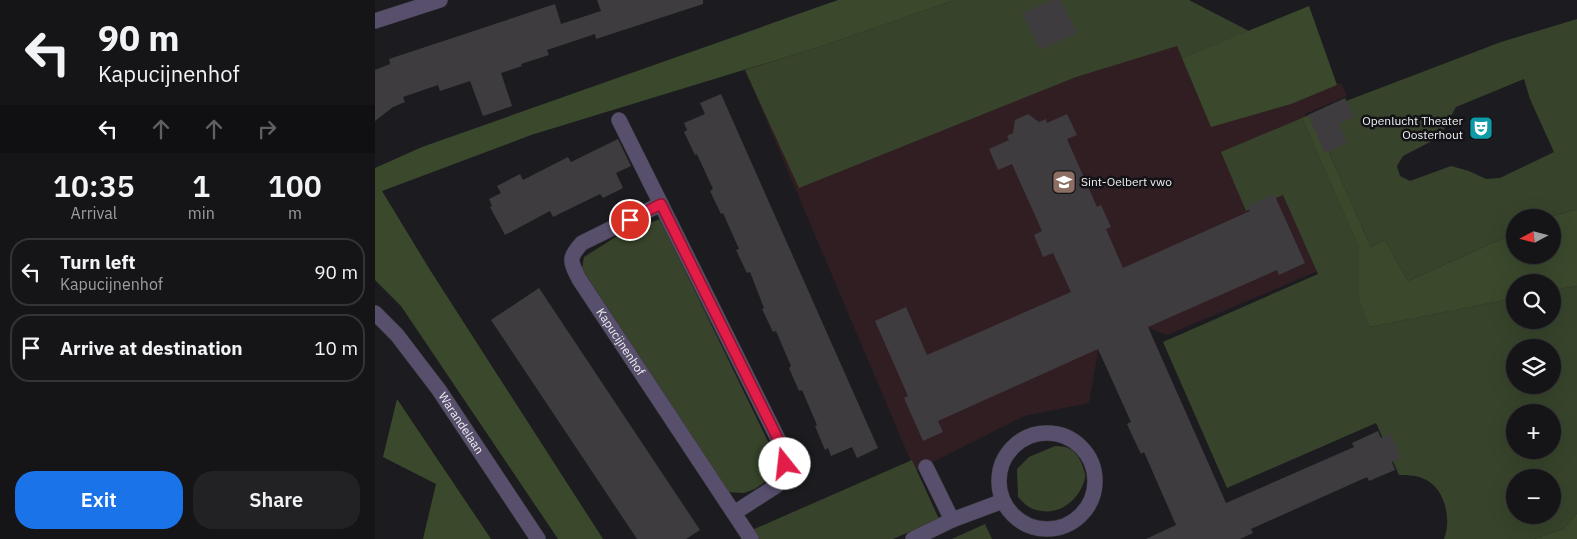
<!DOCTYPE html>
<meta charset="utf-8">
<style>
body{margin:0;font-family:"IBM Plex Sans",sans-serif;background:#222225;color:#f1f3f6;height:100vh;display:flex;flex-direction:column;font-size:19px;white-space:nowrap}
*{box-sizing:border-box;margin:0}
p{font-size:16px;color:#9d9fa2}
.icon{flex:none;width:28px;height:28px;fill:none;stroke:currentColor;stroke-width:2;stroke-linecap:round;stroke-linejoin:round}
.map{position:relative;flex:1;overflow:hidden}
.sheet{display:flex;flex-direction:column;background:#151518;width:375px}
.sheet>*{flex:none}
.hud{background:#151518;color:#f1f3f6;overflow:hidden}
.needle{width:32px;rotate:263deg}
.controls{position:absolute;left:1131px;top:209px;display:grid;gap:10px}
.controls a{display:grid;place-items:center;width:55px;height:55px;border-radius:50%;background:#151518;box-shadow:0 5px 20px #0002,0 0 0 1px #343437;font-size:25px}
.pin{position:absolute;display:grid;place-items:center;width:42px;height:42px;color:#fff;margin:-21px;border:2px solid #fff;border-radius:50%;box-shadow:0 1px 5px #0007}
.me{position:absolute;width:55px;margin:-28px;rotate:344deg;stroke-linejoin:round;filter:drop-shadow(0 0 4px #0008)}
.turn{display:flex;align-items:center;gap:18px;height:105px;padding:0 15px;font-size:22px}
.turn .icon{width:65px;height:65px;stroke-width:2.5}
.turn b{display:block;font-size:35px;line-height:42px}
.lanes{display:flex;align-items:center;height:48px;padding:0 15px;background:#0003;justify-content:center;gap:25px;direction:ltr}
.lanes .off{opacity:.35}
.eta{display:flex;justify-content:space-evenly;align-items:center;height:85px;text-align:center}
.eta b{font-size:30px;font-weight:600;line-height:35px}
.primary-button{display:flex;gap:10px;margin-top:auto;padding:10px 15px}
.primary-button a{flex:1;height:58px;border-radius:20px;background:#1a73e8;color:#fff;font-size:20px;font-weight:600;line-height:58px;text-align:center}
.primary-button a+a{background:#222225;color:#f1f3f6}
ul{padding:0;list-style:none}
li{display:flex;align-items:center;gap:15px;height:68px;margin:0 10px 8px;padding:0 5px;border:2px solid #343437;border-radius:20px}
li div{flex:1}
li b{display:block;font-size:19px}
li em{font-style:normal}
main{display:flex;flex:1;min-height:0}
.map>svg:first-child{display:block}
.education{fill:#301e22}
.green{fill:#37442b;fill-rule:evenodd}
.forest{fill:#3a492c}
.building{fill:#3f3c3f}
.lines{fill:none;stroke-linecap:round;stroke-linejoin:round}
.minor-casing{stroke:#3a3a3d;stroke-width:16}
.minor{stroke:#584f6d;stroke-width:15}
.route-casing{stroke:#92132f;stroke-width:12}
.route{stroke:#e11d48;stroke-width:9}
.labels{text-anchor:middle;stroke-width:5;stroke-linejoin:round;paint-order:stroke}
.poi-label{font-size:12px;fill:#eff0f2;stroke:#131317;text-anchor:end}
.street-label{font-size:12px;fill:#eff0f2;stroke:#131317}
</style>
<main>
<section class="sheet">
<div class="hud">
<div class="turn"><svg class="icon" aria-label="left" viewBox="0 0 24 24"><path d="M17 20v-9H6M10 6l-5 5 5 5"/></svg><div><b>90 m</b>Kapucijnenhof</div></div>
<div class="lanes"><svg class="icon" aria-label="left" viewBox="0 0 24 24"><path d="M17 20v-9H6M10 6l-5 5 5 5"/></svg><svg class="icon off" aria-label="ahead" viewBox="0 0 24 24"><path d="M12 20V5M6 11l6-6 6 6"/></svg><svg class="icon off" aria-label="ahead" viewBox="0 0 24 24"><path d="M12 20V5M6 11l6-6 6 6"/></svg><svg class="icon off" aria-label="right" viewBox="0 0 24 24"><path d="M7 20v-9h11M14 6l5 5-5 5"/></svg></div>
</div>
<div class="eta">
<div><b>10:35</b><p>Arrival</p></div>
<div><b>1</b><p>min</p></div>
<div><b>100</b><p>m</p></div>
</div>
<ul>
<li><svg class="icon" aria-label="left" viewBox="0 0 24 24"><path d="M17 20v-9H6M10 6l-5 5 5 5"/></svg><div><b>Turn left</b><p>Kapucijnenhof</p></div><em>90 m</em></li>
<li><svg class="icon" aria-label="arrive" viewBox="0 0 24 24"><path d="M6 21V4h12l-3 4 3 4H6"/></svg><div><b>Arrive at destination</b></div><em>10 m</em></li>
</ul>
<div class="primary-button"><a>Exit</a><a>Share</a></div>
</section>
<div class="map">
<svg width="1202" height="539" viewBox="0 0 1202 539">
<rect width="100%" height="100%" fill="#1c1c20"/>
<!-- education -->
<polygon class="education" points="581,0 771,0 937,84 966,83 972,96 930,114 990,251 792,335 774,328 723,351 714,403 649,416 540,471 370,70"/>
<!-- green -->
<g class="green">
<polygon points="580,0 814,0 874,31 807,58 802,46 701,77 424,188 370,70 444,47"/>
<path d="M1202,19V209L1175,217L1140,218V233L1033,281L1010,240L996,247L937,114L1126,42ZM1149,79L1155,99L1179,152L1125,178L1111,179L1094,171L1076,166L1035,181L1025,176L1022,166L1028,156L1057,141L1068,131L1081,107Z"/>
<path d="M927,118L984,248L985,267L995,327L1140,298V320H1178V290L1202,286V513L1188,529L1159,539H1069C1077,519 1070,486 1047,478C1040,475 1032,475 1024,475L1001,423L852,488L788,342L943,274L908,195L871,211L846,152ZM1140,348H1178V385H1140ZM1140,412H1178V450H1140ZM1140,478H1178V515H1140Z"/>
<polygon points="285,219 403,462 402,473 380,489 369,493 352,492 207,269 209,257 244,235"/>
<path d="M680,446C693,446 699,449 705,460C707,464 709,469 710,474C711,479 708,484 706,489C696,507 678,516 658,509C652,507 647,501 643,497L642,469L654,457Z"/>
<polygon points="537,460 564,519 518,539 382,539 377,530"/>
<polygon points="610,524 617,539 577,539"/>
</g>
<!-- forest -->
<g class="forest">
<polygon points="463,0 580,0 444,47 156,135 7,191 55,270 228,539 183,539 26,306 0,280 0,168 47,147"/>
<polygon points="934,6 962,85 916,104 836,127 807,58"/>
<polygon points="937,114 996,247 1010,240 1033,281 1140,233 1140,255 1178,255 1178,218 1175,217 1202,209 1202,286 1178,290 1178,282 1140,282 1140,298 995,327 984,297 984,248 927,118"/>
<polygon points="22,399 116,539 48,539 61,484 8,457"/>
<polygon points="1202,513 1202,539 1159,539 1188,529"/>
</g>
<!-- building -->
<g class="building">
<polygon points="222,0 328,0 328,4 221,39 220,34 172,50 174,55 146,64 147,66 126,73 137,106 108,116 95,81 65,91 63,85 28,97 30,102 18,107 0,121 0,70 15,64 14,59 180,4 186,24 226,11"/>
<polygon points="678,0 686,0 702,33 665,50 647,13"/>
<polygon points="346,94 503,448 482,458 477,447 456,456 453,448 450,450 440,426 442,425 427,390 424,391 414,368 416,366 401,331 398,332 387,309 389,308 375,272 372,273 361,250 364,249 348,213 346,214 335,191 338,189 322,154 320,155 309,132 312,130 309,123 330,114 325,103"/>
<polygon points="970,98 979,117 964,124 972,143 950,153 933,115"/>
<polygon points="653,114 664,122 671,119 672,123 692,114 702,135 692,139 722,207 726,205 736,227 731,229 748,268 875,211 873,206 899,194 930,263 904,275 902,270 773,327 851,503 979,447 977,443 1003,431 1006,438 1016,434 1026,458 1017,462 1020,470 994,481 992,477 876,529 878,533 865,539 771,539 801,525 769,452 766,454 756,433 752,424 756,422 723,349 563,421 568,432 548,441 529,398 533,396 500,321 531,307 552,355 696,292 678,253 668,257 659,235 667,231 637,164 623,170 614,149 634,140 632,136 638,133 640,120"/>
<polygon points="243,139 256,166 241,173 248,188 228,198 225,194 178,217 175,211 130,235 115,207 117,206 114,199 126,193 122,186 145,174 148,180 193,157 196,162"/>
<polygon points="164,288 325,530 311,539 262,539 116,320"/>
</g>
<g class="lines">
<!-- minor casing -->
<g class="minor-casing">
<g id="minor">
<polyline points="0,21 65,0"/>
<polyline points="244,120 410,453 411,475 401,486 359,513"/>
<path id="s1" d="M286,204L207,243C193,258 195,261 204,279L376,539"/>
<path id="s2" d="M0,313L22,335L64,390L163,539"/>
<circle cx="672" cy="481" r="48"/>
<polyline points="551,467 577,520"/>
<polyline points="538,539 577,520 628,501"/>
</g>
</g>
<!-- minor -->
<use href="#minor" class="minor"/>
</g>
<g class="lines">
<!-- route casing -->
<g class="route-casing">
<polyline id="route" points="255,220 286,204 410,453 410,464"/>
</g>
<!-- route -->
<use href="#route" class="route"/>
</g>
<!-- icons -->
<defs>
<g id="theatre-square" transform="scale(1.25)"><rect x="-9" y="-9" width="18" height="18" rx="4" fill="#0f9aa8" stroke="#131317"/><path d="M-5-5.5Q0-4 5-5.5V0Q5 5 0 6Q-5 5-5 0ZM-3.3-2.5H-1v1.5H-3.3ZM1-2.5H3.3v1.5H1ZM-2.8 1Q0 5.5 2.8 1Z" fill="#fff"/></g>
<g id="school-square" transform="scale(1.25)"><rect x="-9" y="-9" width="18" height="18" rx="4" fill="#8d6e63" stroke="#131317"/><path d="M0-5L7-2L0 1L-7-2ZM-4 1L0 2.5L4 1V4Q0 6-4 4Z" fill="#fff"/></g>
</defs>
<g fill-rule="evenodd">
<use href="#theatre-square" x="1106" y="128"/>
<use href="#school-square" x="689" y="182"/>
</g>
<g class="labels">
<!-- poi labels -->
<g class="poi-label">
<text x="1088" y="125">Openlucht Theater<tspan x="1088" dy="14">Oosterhout</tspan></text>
<text x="706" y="186" text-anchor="start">Sint-Oelbert vwo</text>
</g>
<!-- street labels -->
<g class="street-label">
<text dy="4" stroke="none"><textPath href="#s1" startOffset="204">Kapucijnenhof</textPath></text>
<text dy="4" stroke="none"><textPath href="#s2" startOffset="140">Warandelaan</textPath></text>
</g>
</g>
</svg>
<div class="controls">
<a><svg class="needle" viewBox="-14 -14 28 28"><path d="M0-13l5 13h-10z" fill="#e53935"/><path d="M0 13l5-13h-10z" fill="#9d9fa2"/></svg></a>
<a><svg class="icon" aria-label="search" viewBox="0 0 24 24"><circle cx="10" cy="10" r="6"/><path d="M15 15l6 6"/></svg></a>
<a><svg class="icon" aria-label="layers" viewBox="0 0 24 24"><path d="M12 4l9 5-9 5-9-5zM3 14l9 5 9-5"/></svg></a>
<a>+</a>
<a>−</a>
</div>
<div class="pin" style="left:255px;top:220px;background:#d93025"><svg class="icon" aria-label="arrive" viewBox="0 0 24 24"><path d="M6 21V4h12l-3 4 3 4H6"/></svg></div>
<svg class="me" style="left:410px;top:464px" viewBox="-20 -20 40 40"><circle r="19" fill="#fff"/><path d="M0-13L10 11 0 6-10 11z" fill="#e11d48"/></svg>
</div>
</main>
